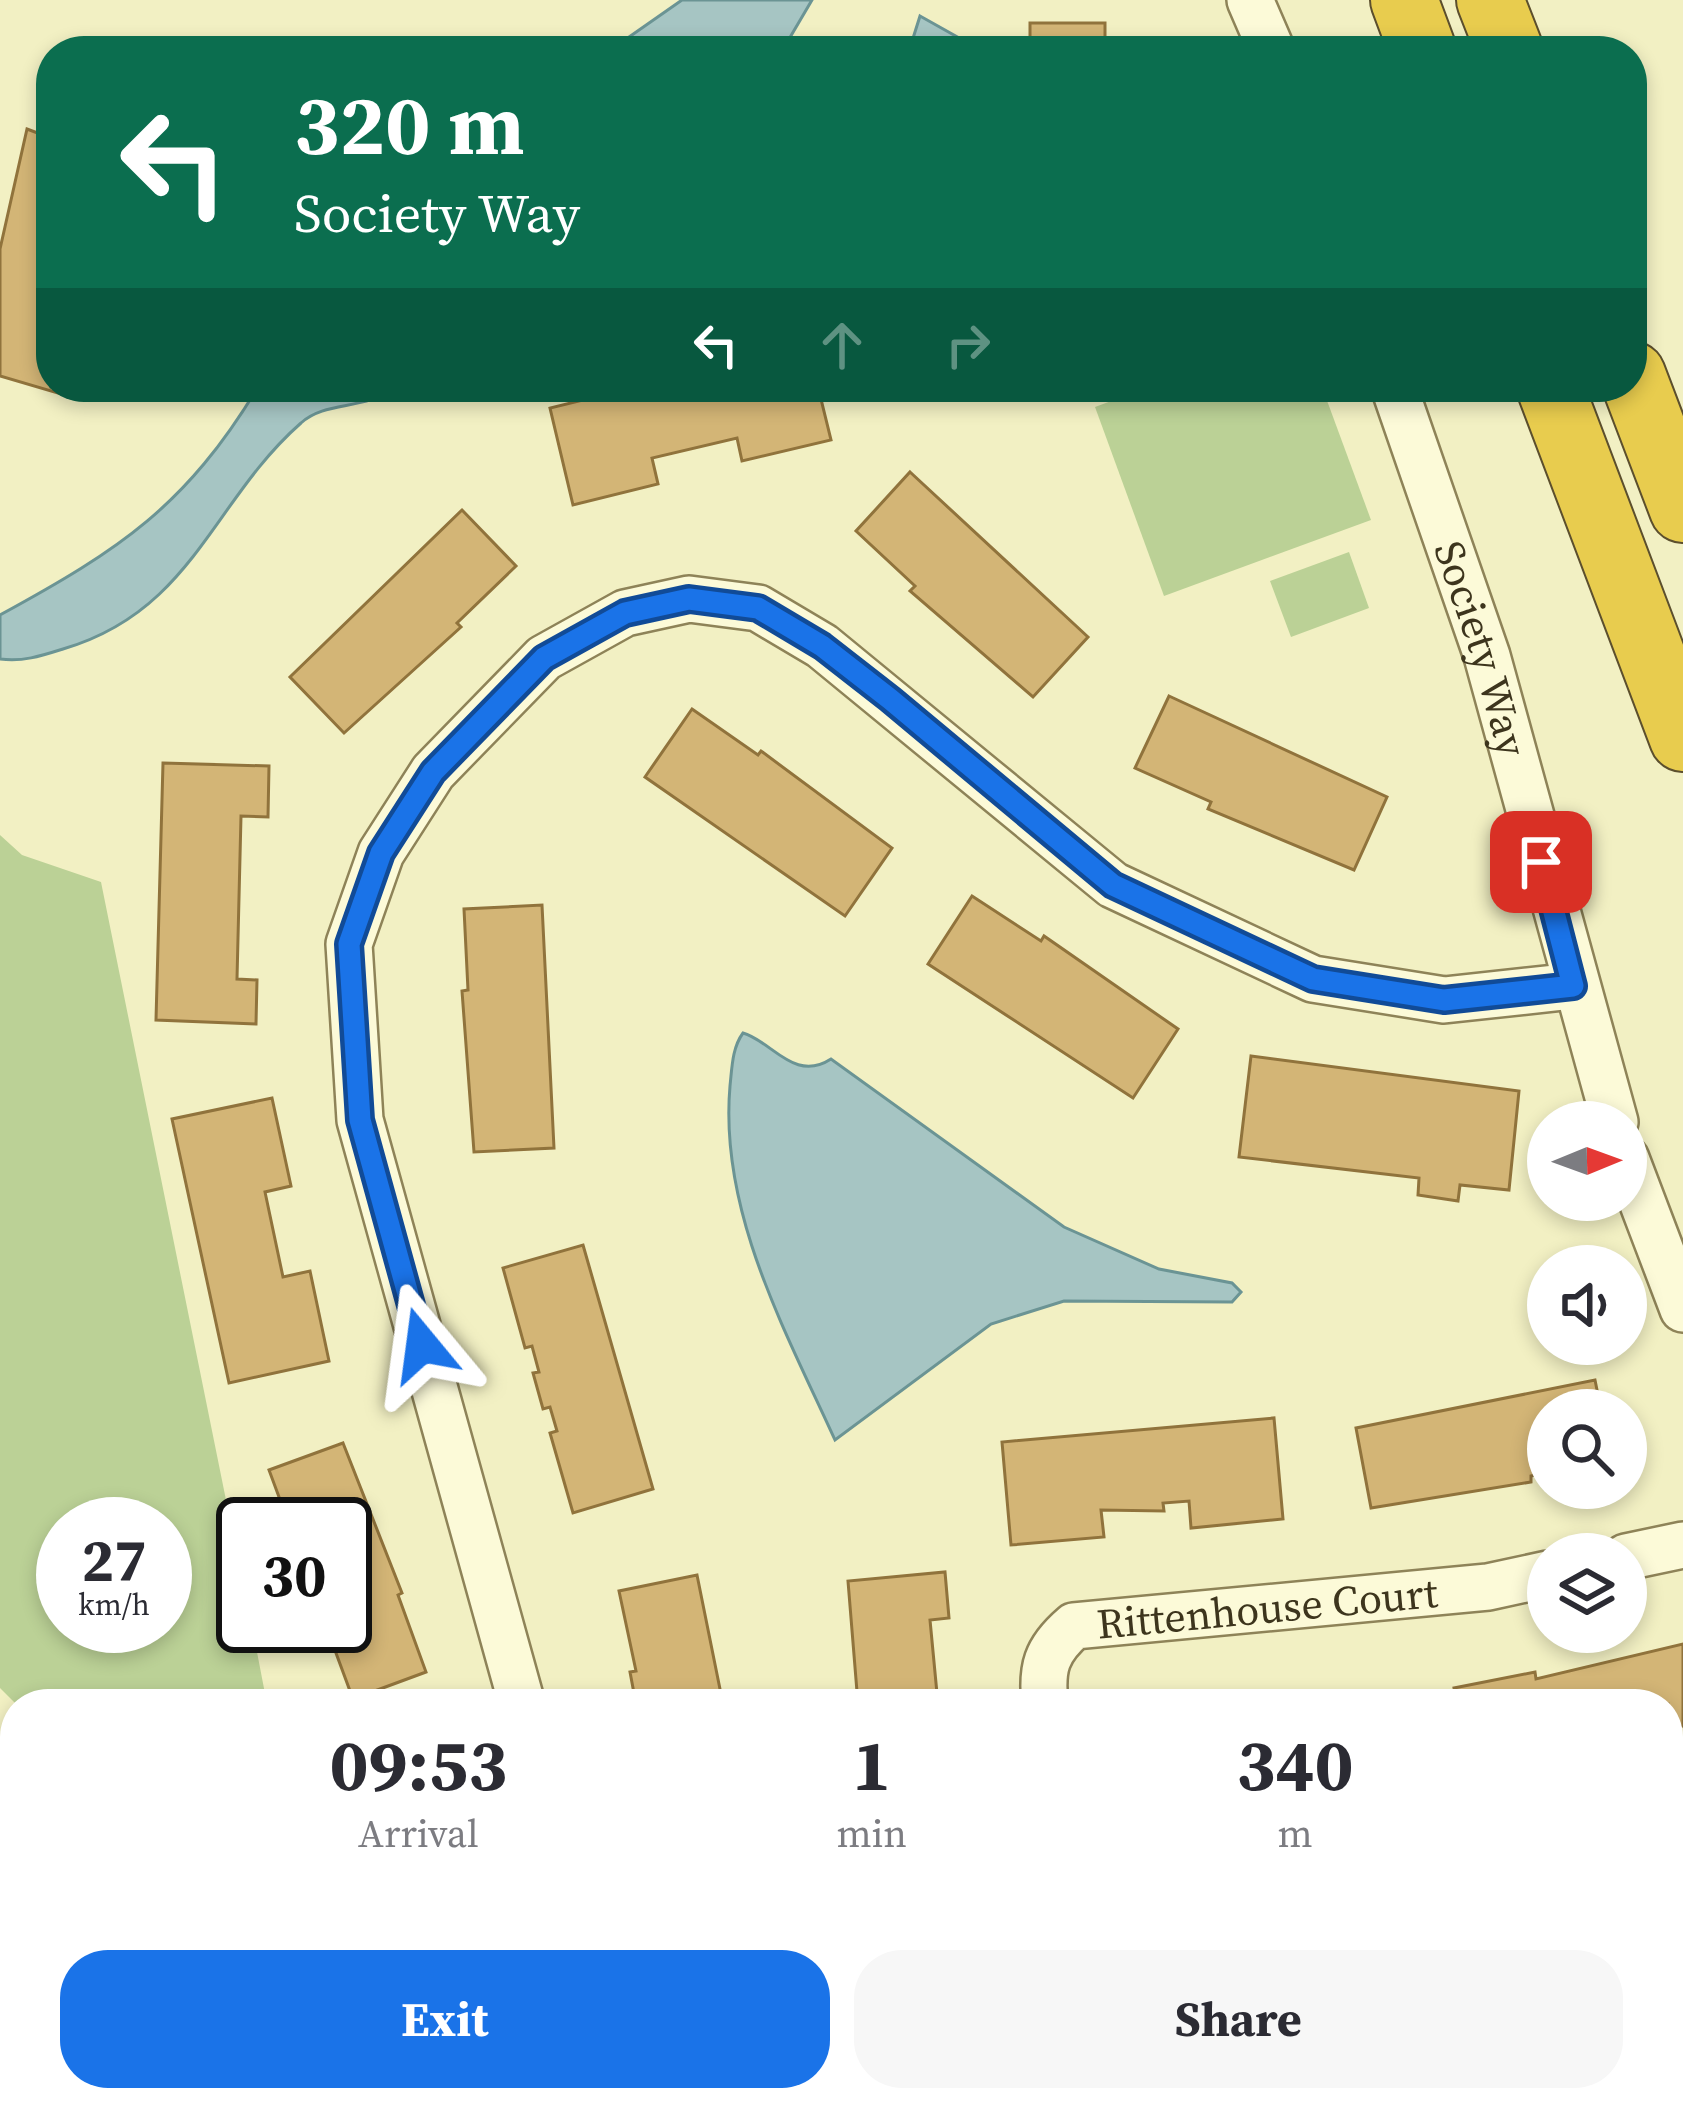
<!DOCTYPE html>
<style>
body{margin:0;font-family:"Source Serif 4",serif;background:#f7f7f7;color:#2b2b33;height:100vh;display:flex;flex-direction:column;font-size:45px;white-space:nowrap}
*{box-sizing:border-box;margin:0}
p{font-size:39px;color:#7c7c81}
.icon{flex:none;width:66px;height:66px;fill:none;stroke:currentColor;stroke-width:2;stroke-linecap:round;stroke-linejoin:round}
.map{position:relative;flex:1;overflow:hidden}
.details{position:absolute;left:0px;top:1689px;width:1683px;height:423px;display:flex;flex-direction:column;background:#fff;border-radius:48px 48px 0 0;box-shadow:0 6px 18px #0003}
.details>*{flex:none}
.banner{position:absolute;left:36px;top:36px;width:1611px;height:366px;border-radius:48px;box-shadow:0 6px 18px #0003;background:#0b6e4f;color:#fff;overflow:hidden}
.needle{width:78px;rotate:89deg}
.controls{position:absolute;left:1527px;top:1101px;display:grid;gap:24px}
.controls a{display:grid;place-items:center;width:120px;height:120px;border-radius:50%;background:#fff;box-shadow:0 6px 18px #0003;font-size:60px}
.speed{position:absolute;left:36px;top:1497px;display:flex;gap:24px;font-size:60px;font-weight:700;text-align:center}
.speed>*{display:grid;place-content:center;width:156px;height:156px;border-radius:50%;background:#fff;box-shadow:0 6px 18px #0003;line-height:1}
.speed small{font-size:30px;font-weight:400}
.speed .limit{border:6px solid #111;border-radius:18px;background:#fff;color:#111}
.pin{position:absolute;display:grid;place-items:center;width:102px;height:102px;color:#fff;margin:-51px;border-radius:24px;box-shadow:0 6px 18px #0006}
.me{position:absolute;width:132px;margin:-66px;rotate:344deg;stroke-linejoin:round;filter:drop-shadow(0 0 9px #0008)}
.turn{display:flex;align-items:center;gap:42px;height:252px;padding:0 60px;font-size:54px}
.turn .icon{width:156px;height:156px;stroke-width:2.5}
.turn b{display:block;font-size:84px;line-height:102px}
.lanes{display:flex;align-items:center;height:114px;padding:0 60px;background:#0003;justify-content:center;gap:60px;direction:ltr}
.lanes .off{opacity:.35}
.eta{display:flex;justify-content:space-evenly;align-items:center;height:204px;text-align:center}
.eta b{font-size:72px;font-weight:700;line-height:84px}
.button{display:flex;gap:24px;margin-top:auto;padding:24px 60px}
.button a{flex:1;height:138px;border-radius:48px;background:#1a73e8;color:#fff;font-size:48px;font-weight:700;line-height:138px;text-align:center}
.button a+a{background:#f7f7f7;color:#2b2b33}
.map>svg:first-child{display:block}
.green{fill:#bbd196;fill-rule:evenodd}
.water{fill:#a6c5c3;stroke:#6b9494;stroke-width:3}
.building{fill:#d3b576;stroke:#90733c;stroke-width:3}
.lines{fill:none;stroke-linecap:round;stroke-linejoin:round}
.street-casing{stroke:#8e8358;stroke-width:50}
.highway-casing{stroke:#5c4f2d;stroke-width:70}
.street{stroke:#fcfad8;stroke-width:45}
.highway{stroke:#e8cc4e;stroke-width:66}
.route-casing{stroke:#114b97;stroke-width:30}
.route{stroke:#1a73e8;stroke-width:21}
.labels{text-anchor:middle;stroke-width:9;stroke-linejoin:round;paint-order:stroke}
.street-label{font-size:42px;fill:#3d351d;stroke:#f9f7d4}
</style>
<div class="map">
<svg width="1683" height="2110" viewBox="0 0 1683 2110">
<rect width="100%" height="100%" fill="#f2f0c3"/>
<!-- green -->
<g class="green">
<polygon points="1149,387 1322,387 1371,520 1164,596 1095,407"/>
<polygon points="1349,552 1369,608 1291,637 1270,581"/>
<path d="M0,835L22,855L101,882L243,1584V1626H252L267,1704H16L0,1688ZM165,1524V1626H63V1524Z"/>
<polygon points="15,1881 15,2097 308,2097 309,2110 0,2110 0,1900"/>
</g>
<!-- water -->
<g class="water">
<polygon points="682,0 812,0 782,51 609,51"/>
<polygon points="920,16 977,48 975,51 909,51"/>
<path d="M258,387H393C367,411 326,400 301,423C212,501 193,611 63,649C41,656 23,662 0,659V615C121,549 186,506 258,387Z"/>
<path d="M743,1033C772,1041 794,1083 831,1059L1064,1227L1159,1269L1232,1283L1241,1292L1232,1302L1064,1301L991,1324L835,1440C785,1330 719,1211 730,1086C732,1068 732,1048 743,1033Z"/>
</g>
<!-- building -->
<g class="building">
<rect x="1030" y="23" width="75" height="28"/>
<polygon points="27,129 51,138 51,387 63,387 61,394 0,376 0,249"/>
<polygon points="636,387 818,387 831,440 742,461 737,438 652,458 658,484 573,505 550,408"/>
<polygon points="910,472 1088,637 1033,697 910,591 915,586 856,531"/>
<polygon points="462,510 516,566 457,623 461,627 344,733 290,677"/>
<polygon points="1169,696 1387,797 1354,870 1208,809 1211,802 1135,768"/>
<polygon points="692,709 758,755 761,751 892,848 845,916 645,777"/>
<polygon points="163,763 269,766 268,817 241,816 237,979 257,980 256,1024 156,1020"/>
<polygon points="972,896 1041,941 1044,936 1178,1029 1133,1098 928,964"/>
<polygon points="542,905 554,1148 474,1152 462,991 468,990 464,909"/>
<polygon points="1251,1056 1519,1091 1509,1190 1460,1185 1458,1201 1418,1195 1419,1178 1239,1157"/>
<polygon points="272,1098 291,1186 265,1192 283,1277 310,1271 329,1361 229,1383 172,1119"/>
<polygon points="583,1245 653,1489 573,1513 550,1433 557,1431 550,1407 543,1409 533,1373 539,1372 532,1346 525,1348 503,1268"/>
<polygon points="1595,1380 1601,1410 1548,1410 1548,1472 1531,1476 1531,1482 1371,1508 1356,1428"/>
<polygon points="1274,1418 1283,1519 1191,1528 1189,1501 1163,1503 1164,1511 1101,1510 1104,1537 1011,1545 1002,1442"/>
<polygon points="343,1443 402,1593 398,1595 426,1672 353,1699 326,1626 345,1626 345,1524 289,1524 269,1470"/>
<polygon points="945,1572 949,1618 930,1620 938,1704 858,1704 848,1581"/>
<polygon points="697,1575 723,1704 636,1704 630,1672 636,1671 619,1591"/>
<polygon points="1683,1644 1683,1726 1668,1729 1668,1704 1457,1704 1454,1688 1535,1672 1536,1679"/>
<polygon points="1683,1880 1683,1969 1668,1973 1668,1883"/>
<polygon points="732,2097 819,2097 824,2110 737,2110"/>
<polygon points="952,2097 1032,2097 996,2110 957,2110"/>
</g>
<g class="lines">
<!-- street casing -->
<g class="street-casing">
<g id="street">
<polyline points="1250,0 1272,51"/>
<path id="s1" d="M1394,387L1487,656L1615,1122"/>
<polyline points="1626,1159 1683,1309"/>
<polyline points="1626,1557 1683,1545"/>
<polyline points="522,1704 360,1120 349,944 381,853 433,772 544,658 625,613 689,599 758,608 822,646 1113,885 1313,979 1444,1000 1573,986"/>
<path id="s2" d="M1045,1704C1041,1668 1046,1650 1074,1626L1488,1587L1548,1574"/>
<polyline points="1668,2068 1683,2065"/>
<polyline points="579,2097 581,2110"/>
<polyline points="1331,2110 1368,2102 1466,2097"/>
</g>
</g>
<!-- highway casing -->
<g class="highway-casing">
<g id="highway">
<polyline points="1404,0 1423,51"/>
<polyline points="1490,0 1510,51"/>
<polyline points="1632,375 1683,509"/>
<polyline points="1550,387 1683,738"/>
</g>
</g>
<!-- street -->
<use href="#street" class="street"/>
<!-- highway -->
<use href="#highway" class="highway"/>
</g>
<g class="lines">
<!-- route casing -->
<g class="route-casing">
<polyline id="route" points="422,1345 360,1120 349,944 381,853 433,772 544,658 625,613 689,599 758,608 822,646 890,699 1113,885 1313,979 1444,1000 1573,986 1541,862"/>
</g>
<!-- route -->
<use href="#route" class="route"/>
</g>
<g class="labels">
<!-- street labels -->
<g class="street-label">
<text dy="15" stroke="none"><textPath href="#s1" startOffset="276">Society Way</textPath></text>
<text dy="15" stroke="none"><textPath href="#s2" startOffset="282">Rittenhouse Court</textPath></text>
</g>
</g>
</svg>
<div class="controls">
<a><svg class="needle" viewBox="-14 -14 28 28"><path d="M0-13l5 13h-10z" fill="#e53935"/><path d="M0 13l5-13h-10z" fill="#7c7c81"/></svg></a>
<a><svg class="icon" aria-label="sound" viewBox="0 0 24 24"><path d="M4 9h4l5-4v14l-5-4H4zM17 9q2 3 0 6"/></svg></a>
<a><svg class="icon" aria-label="search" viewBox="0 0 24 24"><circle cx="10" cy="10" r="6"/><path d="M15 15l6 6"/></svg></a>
<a><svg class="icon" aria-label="layers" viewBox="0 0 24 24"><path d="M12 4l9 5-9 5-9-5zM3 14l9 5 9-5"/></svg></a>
</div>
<div class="speed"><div>27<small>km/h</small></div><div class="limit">30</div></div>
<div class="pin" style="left:1541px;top:862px;background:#d93025"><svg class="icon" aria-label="arrive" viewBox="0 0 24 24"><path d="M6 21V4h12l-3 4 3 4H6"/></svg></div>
<svg class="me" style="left:422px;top:1345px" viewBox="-20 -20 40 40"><path d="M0-17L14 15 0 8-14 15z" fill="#1a73e8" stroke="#fff" stroke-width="4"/></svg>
<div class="banner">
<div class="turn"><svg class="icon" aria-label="left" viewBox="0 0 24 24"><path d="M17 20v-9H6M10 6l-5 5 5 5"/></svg><div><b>320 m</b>Society Way</div></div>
<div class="lanes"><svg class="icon" aria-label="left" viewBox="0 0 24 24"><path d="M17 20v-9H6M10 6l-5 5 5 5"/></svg><svg class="icon off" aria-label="ahead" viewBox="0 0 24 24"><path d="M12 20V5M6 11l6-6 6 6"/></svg><svg class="icon off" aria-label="right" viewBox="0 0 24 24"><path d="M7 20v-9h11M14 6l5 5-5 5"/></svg></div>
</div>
<section class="details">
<div class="eta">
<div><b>09:53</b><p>Arrival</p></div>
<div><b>1</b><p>min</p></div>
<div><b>340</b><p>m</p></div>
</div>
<div class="button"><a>Exit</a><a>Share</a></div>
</section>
</div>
